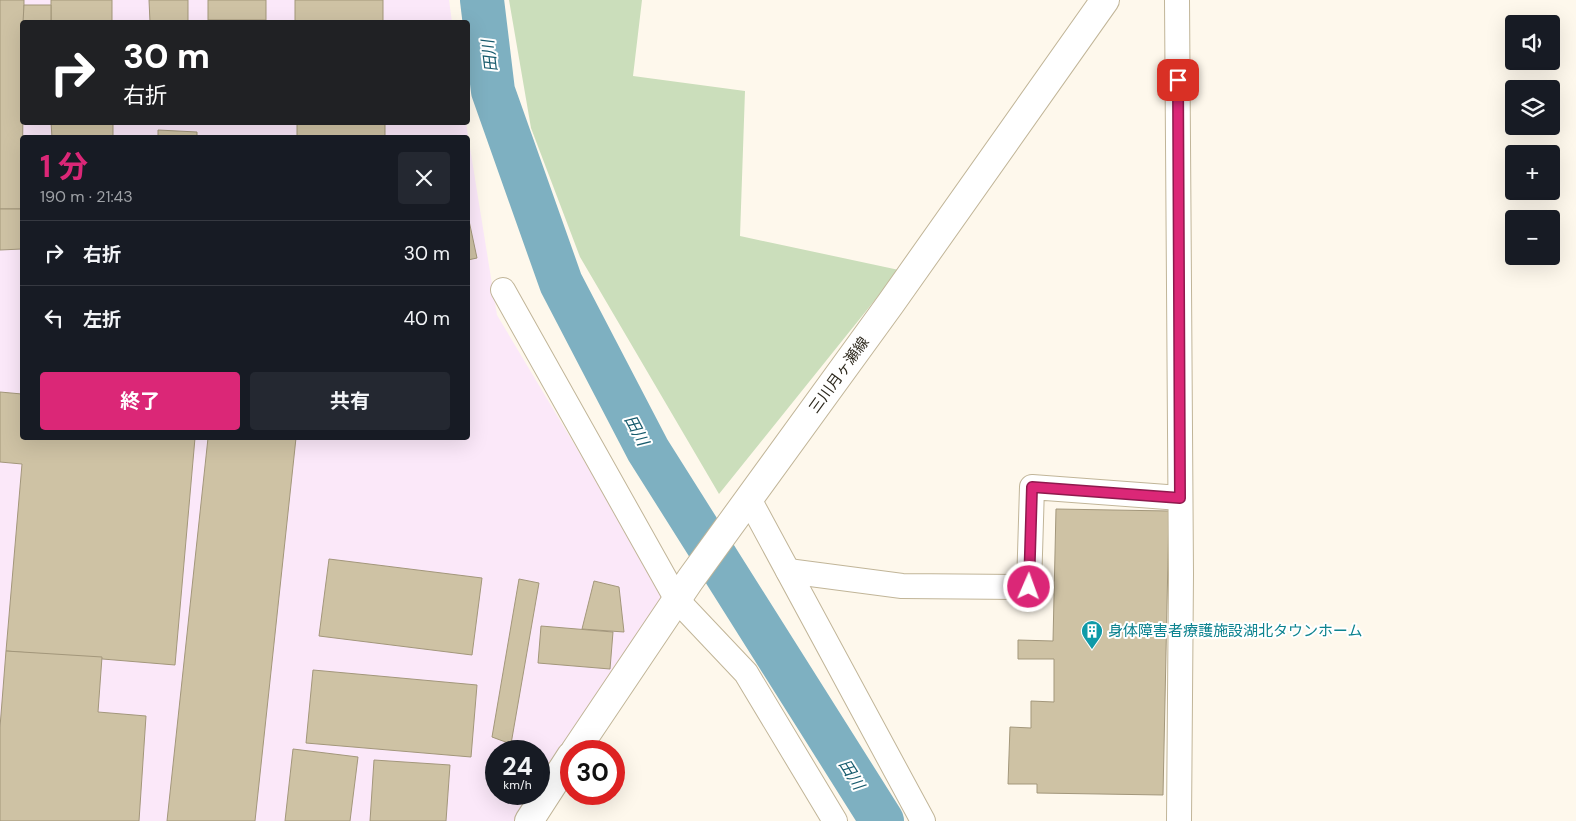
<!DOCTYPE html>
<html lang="ja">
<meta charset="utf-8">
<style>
body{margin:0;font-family:"DM Sans","Noto Sans JP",sans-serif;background:#242831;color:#f1f3f6;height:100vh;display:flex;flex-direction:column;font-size:19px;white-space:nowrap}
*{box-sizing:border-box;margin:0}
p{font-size:16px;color:#9ea1a6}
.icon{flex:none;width:28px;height:28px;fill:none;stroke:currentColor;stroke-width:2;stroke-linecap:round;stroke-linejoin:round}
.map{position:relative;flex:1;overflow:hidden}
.side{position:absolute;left:20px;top:135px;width:450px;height:305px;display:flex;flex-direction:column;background:#171b24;border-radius:5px;box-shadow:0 5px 20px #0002}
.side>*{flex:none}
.top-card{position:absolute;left:20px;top:20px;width:450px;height:105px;border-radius:5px;box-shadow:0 5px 20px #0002;background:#202124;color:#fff;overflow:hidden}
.controls{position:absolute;left:1505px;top:15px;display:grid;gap:10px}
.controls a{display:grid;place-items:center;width:55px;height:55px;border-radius:5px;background:#171b24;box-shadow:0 5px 20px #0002;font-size:25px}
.speed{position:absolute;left:485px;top:740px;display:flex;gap:10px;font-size:25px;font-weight:700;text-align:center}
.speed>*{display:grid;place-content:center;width:65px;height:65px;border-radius:50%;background:#171b24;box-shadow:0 5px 20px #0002;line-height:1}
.speed small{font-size:12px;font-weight:400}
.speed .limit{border:8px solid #d22;background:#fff;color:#111}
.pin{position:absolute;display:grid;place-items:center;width:42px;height:42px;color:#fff;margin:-21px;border-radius:10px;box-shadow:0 2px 8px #0006}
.me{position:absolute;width:55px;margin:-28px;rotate:2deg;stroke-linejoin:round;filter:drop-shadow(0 0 4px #0008)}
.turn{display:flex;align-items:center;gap:18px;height:105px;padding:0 20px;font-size:22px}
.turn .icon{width:65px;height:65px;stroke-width:2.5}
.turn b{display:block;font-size:35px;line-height:42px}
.round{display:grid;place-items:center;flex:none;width:52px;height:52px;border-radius:5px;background:#242831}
.head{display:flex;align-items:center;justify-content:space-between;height:85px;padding:0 20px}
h1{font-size:30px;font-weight:700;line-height:38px;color:#db2777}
.button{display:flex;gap:10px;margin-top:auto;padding:10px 20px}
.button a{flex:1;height:58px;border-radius:5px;background:#db2777;color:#fff;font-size:20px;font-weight:700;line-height:58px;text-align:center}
.button a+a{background:#242831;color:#f1f3f6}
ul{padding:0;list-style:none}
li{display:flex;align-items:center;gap:15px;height:65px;padding:0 20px;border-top:1px solid #363941}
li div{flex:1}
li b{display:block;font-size:19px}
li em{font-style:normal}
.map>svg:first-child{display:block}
.industrial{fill:#fbe8f9;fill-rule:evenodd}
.green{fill:#cbdebb}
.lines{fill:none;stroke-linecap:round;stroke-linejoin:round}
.river{stroke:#7eb0c1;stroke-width:44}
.building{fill:#cec2a4;stroke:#a3977b}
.minor-casing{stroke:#c1b598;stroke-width:26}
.major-casing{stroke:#c1b598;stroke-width:30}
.minor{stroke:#fff;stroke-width:24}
.major{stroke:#fff;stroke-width:28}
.route-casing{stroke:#8e194d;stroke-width:12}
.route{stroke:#db2777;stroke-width:9}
.labels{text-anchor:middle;stroke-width:4;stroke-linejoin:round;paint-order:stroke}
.street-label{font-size:15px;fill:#2e291e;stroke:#fff}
.culture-label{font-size:15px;fill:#0d838f;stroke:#fff;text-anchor:start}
.water-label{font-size:16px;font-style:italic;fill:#175b6d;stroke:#fff}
</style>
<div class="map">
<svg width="1576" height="821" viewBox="0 0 1576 821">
<rect width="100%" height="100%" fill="#fef8ec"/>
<!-- industrial -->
<path class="industrial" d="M0,0H449L452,22H22V122L466,123L497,315L619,519L671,598L539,793V751H496V794H538L521,821H0ZM22,138H468V438H22Z"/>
<!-- green -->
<polygon class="green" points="509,0 642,0 633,76 745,91 740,236 899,270 719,494 580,257 531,128"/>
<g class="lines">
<!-- river -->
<polyline class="river" points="482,0 493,91 561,283 648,450 882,821"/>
</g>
<!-- building -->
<g class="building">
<polygon points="0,0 24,0 22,209 0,209"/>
<rect x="51" y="0" width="61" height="22"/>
<polygon points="149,0 188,0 188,22 150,22"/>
<rect x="208" y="0" width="58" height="20"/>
<rect x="295" y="0" width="88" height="22"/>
<polygon points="24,5 51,5 51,22 23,22"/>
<polygon points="51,122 113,122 113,138 52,138"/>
<rect x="297" y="122" width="88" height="16"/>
<polygon points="158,130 197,132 197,138 158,138"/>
<polygon points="0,209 22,209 22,249 0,250"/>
<polygon points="468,216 477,258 468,260"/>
<polygon points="0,392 22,394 22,438 195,438 175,665 6,651 22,464 0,462"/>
<polygon points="208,438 296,438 255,821 167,821"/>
<polygon points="1056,509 1169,511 1163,795 1037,793 1037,784 1008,784 1010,727 1031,728 1031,701 1054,702 1054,659 1018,659 1018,640 1053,641"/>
<polygon points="329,559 482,578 472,655 319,636"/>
<polygon points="519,579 539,583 511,744 492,737"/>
<polygon points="594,581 619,587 624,632 582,629"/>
<polygon points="541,626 613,632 610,669 538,663"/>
<polygon points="6,651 102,657 98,712 146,716 139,821 0,821 0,727"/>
<polygon points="313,670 477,685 471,757 306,743"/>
<polygon points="293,749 358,757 350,821 285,821"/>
<polygon points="374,760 450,765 446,821 370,821"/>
</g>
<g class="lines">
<!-- minor casing -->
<g class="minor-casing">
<g id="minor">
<polyline points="1177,0 1181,574 1179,821"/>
<polyline points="503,290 677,600 746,673 835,821"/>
<polyline points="749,499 923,821"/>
<polyline points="788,571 902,586 1029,587 1032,487 1180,498"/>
</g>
</g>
<!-- major casing -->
<g class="major-casing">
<g id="major">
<polyline points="575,751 690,580 891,303 1105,0"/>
<polyline points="529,821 571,756"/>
</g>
</g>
<!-- minor -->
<use href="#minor" class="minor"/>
<!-- major -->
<use href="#major" class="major"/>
</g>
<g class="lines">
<!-- route casing -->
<g class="route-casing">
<polyline id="route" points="1029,587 1032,487 1180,498 1178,80"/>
</g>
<!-- route -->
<use href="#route" class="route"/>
</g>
<!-- icons -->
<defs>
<g id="building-pin" transform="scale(1.125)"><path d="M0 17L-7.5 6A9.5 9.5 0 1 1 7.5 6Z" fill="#0f9aa8" stroke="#fff"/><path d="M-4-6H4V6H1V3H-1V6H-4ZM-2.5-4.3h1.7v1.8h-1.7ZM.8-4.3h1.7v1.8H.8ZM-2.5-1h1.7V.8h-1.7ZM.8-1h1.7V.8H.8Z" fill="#fff"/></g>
</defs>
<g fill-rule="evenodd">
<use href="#building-pin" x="1092" y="631"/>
</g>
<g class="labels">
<!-- street labels -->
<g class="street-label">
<text transform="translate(839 375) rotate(-54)" y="5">三川月ヶ瀬線</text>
</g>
<!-- culture labels -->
<g class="culture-label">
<text x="1108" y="636">身体障害者療護施設湖北タウンホーム</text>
</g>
<!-- water labels -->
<g class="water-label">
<text transform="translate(489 56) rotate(-97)" y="6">田川</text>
<text transform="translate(637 430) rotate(62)" y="6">田川</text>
<text transform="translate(852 774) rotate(58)" y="6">田川</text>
</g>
</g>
</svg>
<div class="controls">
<a><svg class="icon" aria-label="sound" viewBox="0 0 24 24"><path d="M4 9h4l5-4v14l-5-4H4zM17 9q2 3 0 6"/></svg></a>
<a><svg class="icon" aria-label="layers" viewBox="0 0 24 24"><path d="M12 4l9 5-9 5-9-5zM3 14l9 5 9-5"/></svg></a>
<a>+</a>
<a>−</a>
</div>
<div class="speed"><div>24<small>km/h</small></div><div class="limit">30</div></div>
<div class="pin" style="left:1178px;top:80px;background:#d93025"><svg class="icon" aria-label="arrive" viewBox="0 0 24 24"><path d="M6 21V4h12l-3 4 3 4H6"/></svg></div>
<svg class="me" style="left:1029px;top:587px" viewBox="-20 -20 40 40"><circle r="17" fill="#db2777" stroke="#fff" stroke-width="3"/><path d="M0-11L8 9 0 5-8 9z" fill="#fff"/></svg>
<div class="top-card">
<div class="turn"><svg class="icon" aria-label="right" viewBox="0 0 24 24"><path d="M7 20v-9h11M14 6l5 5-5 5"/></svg><div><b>30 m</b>右折</div></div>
</div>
<section class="side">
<div class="head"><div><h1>1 分</h1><p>190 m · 21:43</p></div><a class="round"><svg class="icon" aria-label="close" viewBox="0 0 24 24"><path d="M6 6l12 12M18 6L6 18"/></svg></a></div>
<ul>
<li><svg class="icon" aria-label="right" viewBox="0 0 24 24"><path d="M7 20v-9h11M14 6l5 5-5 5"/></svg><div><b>右折</b></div><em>30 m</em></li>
<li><svg class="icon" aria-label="left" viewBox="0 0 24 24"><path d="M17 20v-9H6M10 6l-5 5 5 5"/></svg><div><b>左折</b></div><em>40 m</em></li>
</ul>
<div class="button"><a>終了</a><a>共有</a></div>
</section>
</div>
